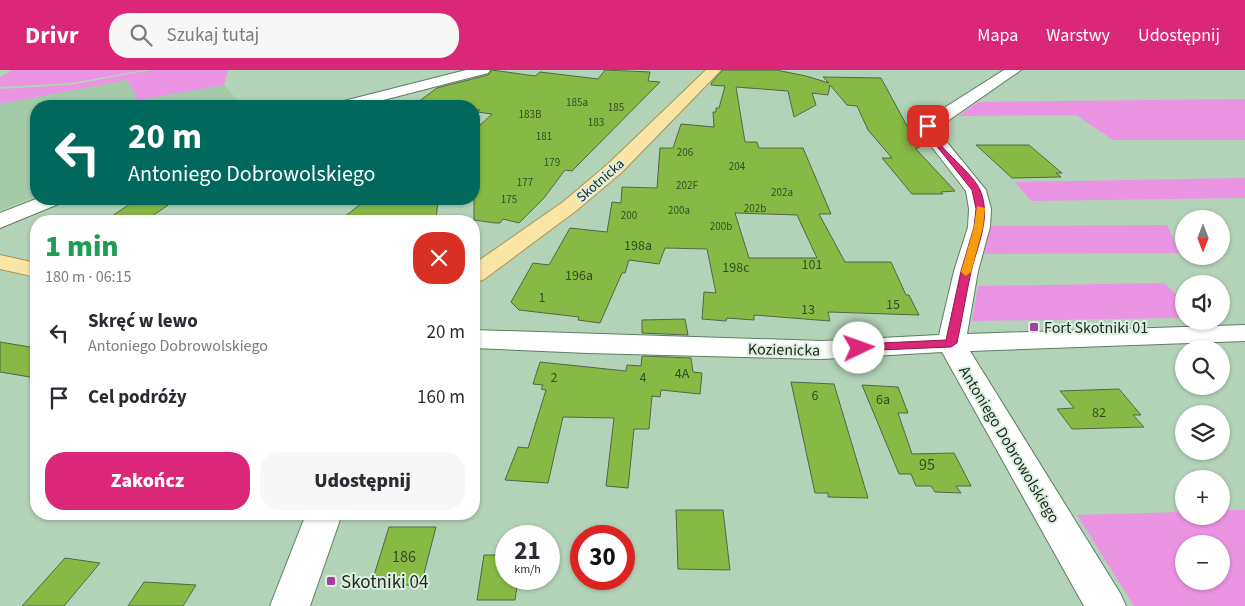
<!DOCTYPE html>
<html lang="pl">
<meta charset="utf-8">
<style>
body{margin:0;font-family:"Source Sans 3",sans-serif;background:#f7f7f7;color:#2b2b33;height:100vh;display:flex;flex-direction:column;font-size:19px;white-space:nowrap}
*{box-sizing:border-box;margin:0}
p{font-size:16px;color:#7c7c81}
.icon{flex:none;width:28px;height:28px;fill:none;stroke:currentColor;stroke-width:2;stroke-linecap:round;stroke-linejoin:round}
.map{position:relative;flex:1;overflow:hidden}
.drawer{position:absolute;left:30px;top:145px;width:450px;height:305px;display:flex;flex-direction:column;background:#fff;border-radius:20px;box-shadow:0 1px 4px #0004}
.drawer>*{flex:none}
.banner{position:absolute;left:30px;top:30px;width:450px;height:105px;border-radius:20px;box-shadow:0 1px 4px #0004;background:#00695c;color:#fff;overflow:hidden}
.needle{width:32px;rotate:180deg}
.tools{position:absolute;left:1175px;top:140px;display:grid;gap:10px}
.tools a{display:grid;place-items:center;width:55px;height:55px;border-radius:50%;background:#fff;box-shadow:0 1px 4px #0004;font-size:25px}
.speed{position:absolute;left:495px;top:455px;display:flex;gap:10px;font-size:25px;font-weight:700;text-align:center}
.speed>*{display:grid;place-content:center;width:65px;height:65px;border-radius:50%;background:#fff;box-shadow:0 1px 4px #0004;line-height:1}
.speed small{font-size:12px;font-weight:400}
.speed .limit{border:8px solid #d22;background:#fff;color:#111}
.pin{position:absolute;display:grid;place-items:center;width:42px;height:42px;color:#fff;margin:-21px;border-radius:10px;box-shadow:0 2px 8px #0006}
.me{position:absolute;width:55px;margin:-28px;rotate:87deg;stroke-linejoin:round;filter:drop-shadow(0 0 4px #0008)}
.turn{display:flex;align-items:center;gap:18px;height:105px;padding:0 15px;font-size:22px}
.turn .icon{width:65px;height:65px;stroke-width:2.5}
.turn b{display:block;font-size:35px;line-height:42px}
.round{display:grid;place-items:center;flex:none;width:52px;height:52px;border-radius:20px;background:#f7f7f7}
.head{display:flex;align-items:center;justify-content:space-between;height:85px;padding:0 15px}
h1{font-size:30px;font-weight:800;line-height:38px;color:#1e9e55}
.primary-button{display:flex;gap:10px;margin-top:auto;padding:10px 15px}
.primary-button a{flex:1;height:58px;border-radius:20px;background:#db2777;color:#fff;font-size:20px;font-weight:800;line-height:58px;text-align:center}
.primary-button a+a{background:#f7f7f7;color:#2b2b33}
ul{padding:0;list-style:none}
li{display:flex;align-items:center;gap:15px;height:65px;padding:0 15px}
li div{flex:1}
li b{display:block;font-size:19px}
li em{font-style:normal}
header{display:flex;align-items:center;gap:30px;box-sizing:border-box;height:70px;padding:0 25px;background:#db2777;color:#fff}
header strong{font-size:24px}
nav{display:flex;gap:28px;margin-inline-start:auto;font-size:18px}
.search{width:350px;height:45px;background:#f7f7f7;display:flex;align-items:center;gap:12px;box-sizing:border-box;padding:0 18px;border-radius:20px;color:#7c7c81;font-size:19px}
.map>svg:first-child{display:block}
.built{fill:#a3caa9}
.green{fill:#ea94e3;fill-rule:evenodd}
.building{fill:#87ba45;stroke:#566646;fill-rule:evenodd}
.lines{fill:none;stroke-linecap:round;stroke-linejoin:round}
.minor-casing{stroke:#5f7d64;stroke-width:2}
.major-casing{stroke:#aa9650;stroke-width:2}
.minor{fill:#fff;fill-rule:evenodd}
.major{fill:#fae4a6;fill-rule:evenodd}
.route{fill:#db2777;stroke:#8e194d}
.slow{fill:#f59e0b}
.poi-dot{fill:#a73fa2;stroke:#deefe1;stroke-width:2}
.labels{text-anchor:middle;stroke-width:4;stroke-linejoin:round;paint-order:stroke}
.far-number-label{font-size:11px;fill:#364c27}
.far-street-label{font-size:14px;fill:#1b281d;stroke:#deefe1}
.number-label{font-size:14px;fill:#364c27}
.poi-label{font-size:16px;fill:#1b281d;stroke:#deefe1;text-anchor:start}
.street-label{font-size:16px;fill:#1b281d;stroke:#deefe1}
.near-number-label{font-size:16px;fill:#364c27}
.near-poi-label{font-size:19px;fill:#1b281d;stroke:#deefe1;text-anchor:start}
</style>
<header>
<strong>Drivr</strong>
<div class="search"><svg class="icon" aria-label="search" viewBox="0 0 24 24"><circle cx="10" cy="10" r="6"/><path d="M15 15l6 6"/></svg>Szukaj tutaj</div>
<nav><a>Mapa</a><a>Warstwy</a><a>Udostępnij</a></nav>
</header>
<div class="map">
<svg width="1245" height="536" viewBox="0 0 1245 536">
<rect width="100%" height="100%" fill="#b2d3b8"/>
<!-- built -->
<polygon class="built" points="127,10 138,30 224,15 243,36 36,36 36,126 0,140 0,34"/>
<!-- green -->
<g class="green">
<polygon points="12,0 143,0 71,13 0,17 0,7"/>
<polygon points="151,0 228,0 224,15 138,30 127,10 0,34 0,19 70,15"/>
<polygon points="1245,29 1245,70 1113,70 1076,45 958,46 978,32"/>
<polygon points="1245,108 1245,128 1031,131 1015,112"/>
<polygon points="1167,155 1180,183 984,184 988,156"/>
<polygon points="1164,213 1184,231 1184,248 972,251 978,216"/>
<path d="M1221,440H1245V536H1134L1077,445L1184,442V446H1221ZM1184,474H1221V511H1184Z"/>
</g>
<!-- building -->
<g class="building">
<polygon points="492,0 535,6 540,2 598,9 605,0 650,2 648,11 660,12 572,101 565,100 544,128 519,153 503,149 500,153 495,153 474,150 474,65 480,59 477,58 492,44 477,42 480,40 474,39 474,36 452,36 418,32 437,18 488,5"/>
<path d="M723,0H776L806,6L829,13L823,7L881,8L919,78H915L955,121L941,122L943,124H912L882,88H892L868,60L857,36L847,35L830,15L828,25L812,23L816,35L794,47L788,21L736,17L745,72H757L759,78H803L831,144H819L845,192H891L906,225H909L919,245L828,242L830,251L754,245V250L727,248L726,251L702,249L704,222L716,223L707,179L665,178L659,194L629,190L625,203H622L600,253L578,250L579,247L519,240L511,232L533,193L549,195L570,158L607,162L612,132L621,133L622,117L657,118L660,78H673L681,54L714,57L713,42H716V38H719L725,16L711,15L712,12ZM735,143L797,145L817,188H749Z"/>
<polygon points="976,75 1029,75 1062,103 1056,103 1061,107 1012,108"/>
<polygon points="367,129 438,129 436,151 339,151"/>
<polygon points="136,130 171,133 145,151 109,148"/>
<polygon points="685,249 688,265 642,263 642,250"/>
<polygon points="0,272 36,278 36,308 0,302"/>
<polygon points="642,286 691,288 693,302 702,303 700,324 661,320 660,327 652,326 649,359 634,359 628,418 606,416 614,348 563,347 548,413 505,410 518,377 528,378 546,320 541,319 543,315 533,314 540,292 626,301 627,295 641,296"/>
<polygon points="791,312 834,314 868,428 828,427 828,423 815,423"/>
<polygon points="862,315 898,317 908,343 898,343 912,384 954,383 971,416 956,416 961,423 935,422 931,416 916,416 911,404 899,404"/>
<polygon points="1119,319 1141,345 1133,345 1144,357 1072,359 1057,339 1074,338 1060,321"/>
<polygon points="676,440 723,440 730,500 678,499"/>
<polygon points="389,457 436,457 421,515 371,515"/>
<polygon points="484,485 506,485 506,509 518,509 515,530 477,530"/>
<polygon points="65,488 100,493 64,536 22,536"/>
<polygon points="144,512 196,515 183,536 128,536"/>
</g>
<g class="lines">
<!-- minor casing -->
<g class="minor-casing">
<g id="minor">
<polygon points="466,0 490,0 488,3 360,36 334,36 336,33"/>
<polygon points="1004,0 1021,0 936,59 986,120 991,139 990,157 978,201 967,264 1245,255 1245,271 970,281 1120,523 1126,536 1084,536 942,282 822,289 587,283 474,278 474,260 822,271 939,265 954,201 968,157 969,139 966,121 918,59 922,52"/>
<polygon points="36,129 64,129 61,133 0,158 0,143"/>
<polygon points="306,444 342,444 310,536 270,536"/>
</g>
</g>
<!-- major casing -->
<g class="major-casing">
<g id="major">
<polygon points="706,0 721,0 622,102 577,140 483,210 474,212 474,194 563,132 608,94"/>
<polygon points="0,185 36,193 36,207 0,199"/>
</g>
</g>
<!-- minor -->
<use href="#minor" class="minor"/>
<!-- major -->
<use href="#major" class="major"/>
</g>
<!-- route -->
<path class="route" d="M925,54H930C934,78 970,98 980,120C992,147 977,176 971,202C966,225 962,249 957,273L951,277L855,281L853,278L855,275L859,274L946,270L961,201L974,157L976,139L972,120L923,59Z"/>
<!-- slow -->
<polygon class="slow" points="977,136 985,138 983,157 971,202 966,206 961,202 974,157"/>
<!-- markers -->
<g class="poi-dot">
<rect x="1029" y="252" width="10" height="10" rx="2.5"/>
<rect x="326" y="506" width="10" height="10" rx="2.5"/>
</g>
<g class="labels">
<!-- far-number labels -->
<g class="far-number-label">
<text x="577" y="36">185a</text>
<text x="616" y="41">185</text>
<text x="530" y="48">183B</text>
<text x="596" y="56">183</text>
<text x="544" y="70">181</text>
<text x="685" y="86">206</text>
<text x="552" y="96">179</text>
<text x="737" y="100">204</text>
<text x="525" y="116">177</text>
<text x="687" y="119">202F</text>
<text x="782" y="126">202a</text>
<text x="509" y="133">175</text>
<text x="755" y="142">202b</text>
<text x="679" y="144">200a</text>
<text x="629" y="149">200</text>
<text x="721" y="160">200b</text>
</g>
<!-- far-street labels -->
<g class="far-street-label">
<text transform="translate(600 110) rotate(-41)" y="5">Skotnicka</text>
</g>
<!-- number labels -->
<g class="number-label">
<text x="638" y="180">198a</text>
<text x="812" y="199">101</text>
<text x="736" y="202">198c</text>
<text x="579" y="210">196a</text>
<text x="542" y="232">1</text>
<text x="893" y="239">15</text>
<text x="808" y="244">13</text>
<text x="682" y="308">4A</text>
<text x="554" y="312">2</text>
<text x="643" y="312">4</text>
<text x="815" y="330">6</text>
<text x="883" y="334">6a</text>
<text x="1099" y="347">82</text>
</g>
<!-- poi labels -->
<g class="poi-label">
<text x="1044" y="263">Fort Skotniki 01</text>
</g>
<!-- street labels -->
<g class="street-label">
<text transform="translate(784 279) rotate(1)" y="6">Kozienicka</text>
<text transform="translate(1010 374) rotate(59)" y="6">Antoniego Dobrowolskiego</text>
</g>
<!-- near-number labels -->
<g class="near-number-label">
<text x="927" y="400">95</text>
<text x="404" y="492">186</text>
</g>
<!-- near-poi labels -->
<g class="near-poi-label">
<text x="341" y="518">Skotniki 04</text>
</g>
</g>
</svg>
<div class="tools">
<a><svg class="needle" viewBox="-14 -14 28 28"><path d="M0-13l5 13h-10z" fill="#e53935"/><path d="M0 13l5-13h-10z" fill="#7c7c81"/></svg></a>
<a><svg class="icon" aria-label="sound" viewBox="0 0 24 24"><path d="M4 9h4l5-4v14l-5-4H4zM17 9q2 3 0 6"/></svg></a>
<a><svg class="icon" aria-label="search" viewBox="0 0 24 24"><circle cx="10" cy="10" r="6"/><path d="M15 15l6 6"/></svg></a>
<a><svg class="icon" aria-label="layers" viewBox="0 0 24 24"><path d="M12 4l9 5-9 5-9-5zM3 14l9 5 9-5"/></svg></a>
<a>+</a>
<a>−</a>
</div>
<div class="speed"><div>21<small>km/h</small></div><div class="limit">30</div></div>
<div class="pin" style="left:928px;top:56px;background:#d93025"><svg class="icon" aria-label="arrive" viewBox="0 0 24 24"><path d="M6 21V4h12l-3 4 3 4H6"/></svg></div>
<svg class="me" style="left:859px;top:278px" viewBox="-20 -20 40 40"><circle r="19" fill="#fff"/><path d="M0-13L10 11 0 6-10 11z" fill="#db2777"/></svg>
<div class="banner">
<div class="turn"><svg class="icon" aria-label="left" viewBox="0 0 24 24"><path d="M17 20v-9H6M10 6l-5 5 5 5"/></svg><div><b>20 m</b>Antoniego Dobrowolskiego</div></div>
</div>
<section class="drawer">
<div class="head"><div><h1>1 min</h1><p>180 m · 06:15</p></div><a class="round" style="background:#d93025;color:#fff"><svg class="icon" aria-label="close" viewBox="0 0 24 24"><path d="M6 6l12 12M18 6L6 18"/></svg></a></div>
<ul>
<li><svg class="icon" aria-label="left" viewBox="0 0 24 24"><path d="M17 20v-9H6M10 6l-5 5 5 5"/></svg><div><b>Skręć w lewo</b><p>Antoniego Dobrowolskiego</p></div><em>20 m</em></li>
<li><svg class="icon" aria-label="arrive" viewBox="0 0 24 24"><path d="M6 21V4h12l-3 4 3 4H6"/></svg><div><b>Cel podróży</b></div><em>160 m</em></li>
</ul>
<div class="primary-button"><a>Zakończ</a><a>Udostępnij</a></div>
</section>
</div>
